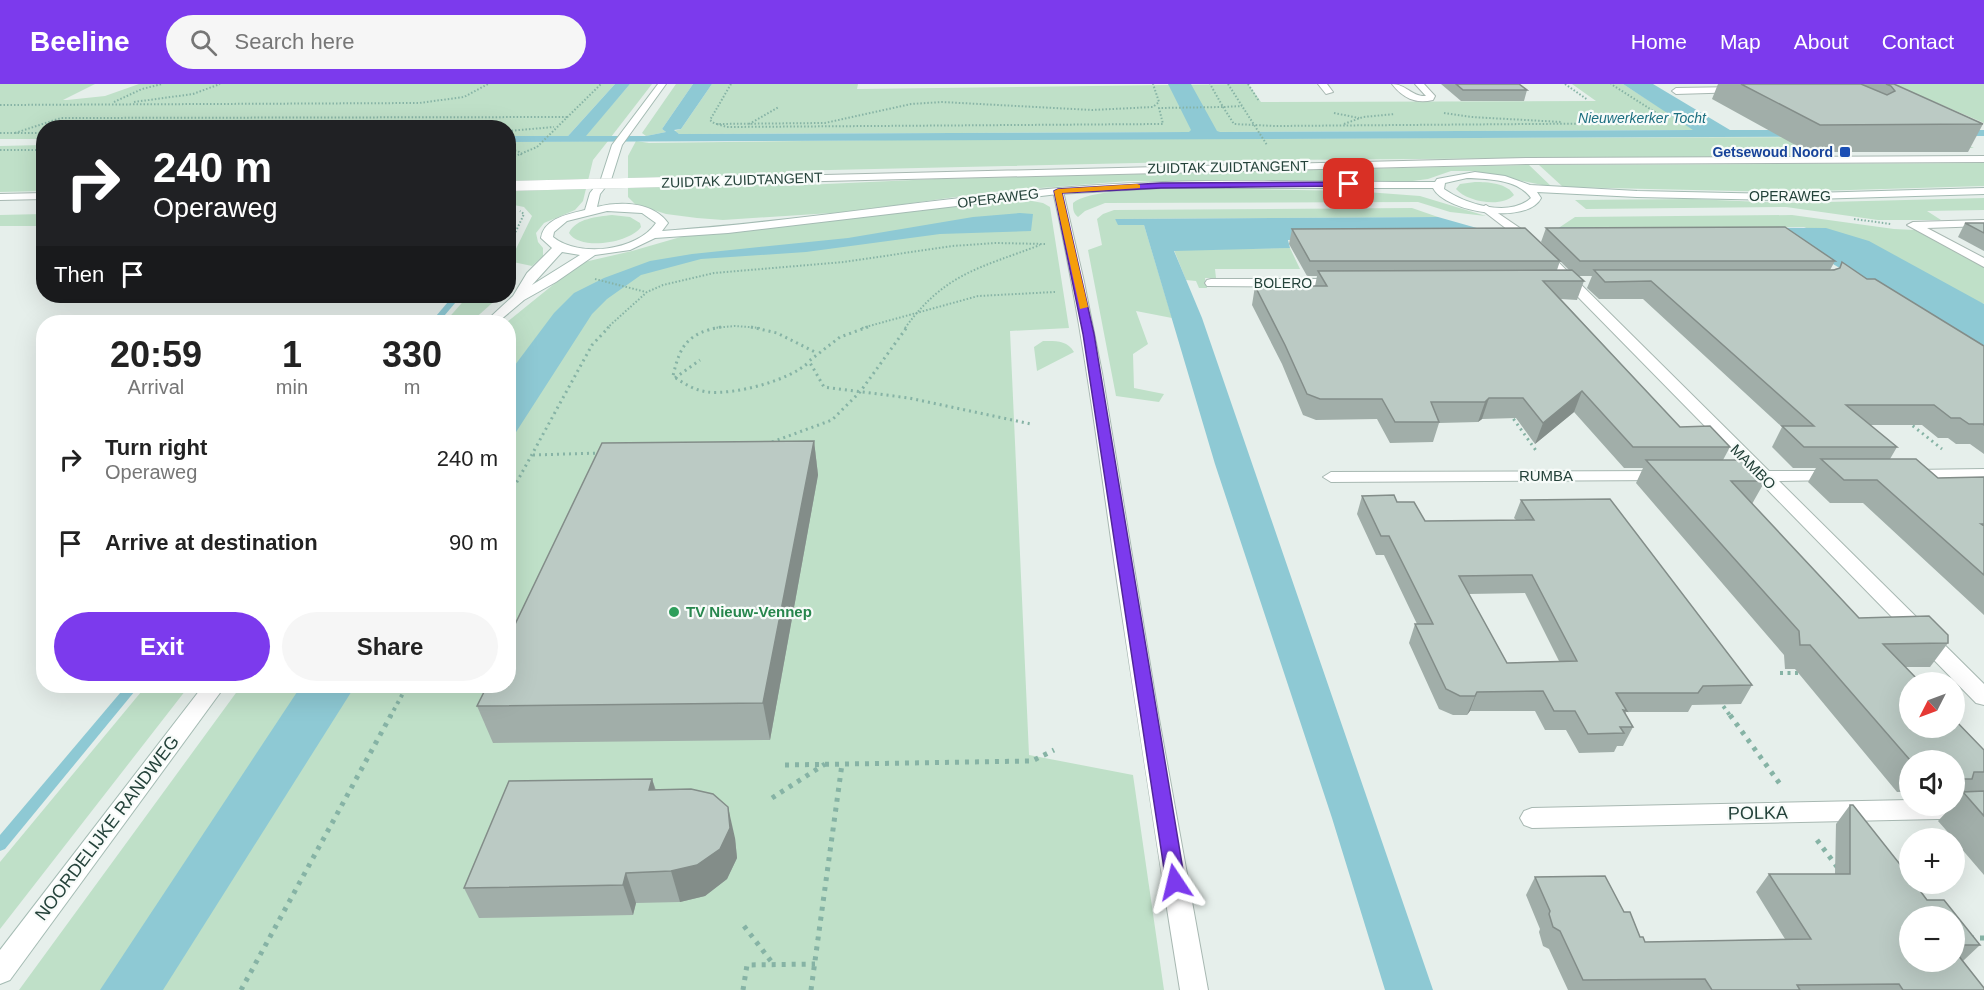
<!DOCTYPE html>
<meta charset="utf-8">
<style>
body{margin:0;font-family:Helvetica,sans-serif;background:#f6f6f6;color:#222;height:100vh;display:flex;flex-direction:column;font-size:22px;white-space:nowrap}
*{box-sizing:border-box;margin:0}
p{font-size:20px;color:#767676}
.icon{flex:none;width:33px;height:33px;fill:none;stroke:currentColor;stroke-width:2;stroke-linecap:round;stroke-linejoin:round}
.map{position:relative;flex:1;overflow:hidden}
.details{position:absolute;left:36px;top:231px;width:480px;height:378px;display:flex;flex-direction:column;background:#fff;border-radius:24px;box-shadow:0 6px 24px #0002}
.details>*{flex:none}
.hud{position:absolute;left:36px;top:36px;width:480px;height:183px;border-radius:24px;box-shadow:0 6px 24px #0002;background:#202124;color:#fff;overflow:hidden}
.needle{width:39px;rotate:228deg}
.buttons{position:absolute;left:1899px;top:588px;display:grid;gap:12px}
.buttons a{display:grid;place-items:center;width:66px;height:66px;border-radius:50%;background:#fff;box-shadow:0 6px 24px #0002;font-size:30px}
.pin{position:absolute;display:grid;place-items:center;width:51px;height:51px;color:#fff;margin:-26px;border-radius:12px;box-shadow:0 3px 9px #0006}
.me{position:absolute;width:66px;margin:-33px;rotate:350deg;stroke-linejoin:round;filter:drop-shadow(0 0 4px #0008)}
.turn{display:flex;align-items:center;gap:21px;height:126px;padding:0 18px;font-size:27px}
.turn .icon{width:78px;height:78px;stroke-width:2.5}
.turn b{display:block;font-size:42px;line-height:51px}
.then{display:flex;align-items:center;height:57px;padding:0 18px;background:#0003;gap:12px;font-size:22px}
.eta{display:flex;justify-content:space-evenly;align-items:center;height:102px;text-align:center}
.eta b{font-size:36px;font-weight:800;line-height:42px}
.cta{display:flex;gap:12px;margin-top:auto;padding:12px 18px}
.cta a{flex:1;height:69px;border-radius:36px;background:#7c3aed;color:#fff;font-size:24px;font-weight:800;line-height:69px;text-align:center}
.cta a+a{background:#f6f6f6;color:#222}
ul{padding:0;list-style:none}
li{display:flex;align-items:center;gap:18px;height:84px;padding:0 18px}
li div{flex:1}
li b{display:block;font-size:22px}
li em{font-style:normal}
header{display:flex;align-items:center;gap:36px;box-sizing:border-box;height:84px;padding:0 30px;background:#7c3aed;color:#fff}
header strong{font-size:28px}
nav{display:flex;gap:33px;margin-inline-start:auto;font-size:21px}
.search{width:420px;height:54px;background:#f6f6f6;display:flex;align-items:center;gap:15px;box-sizing:border-box;padding:0 21px;border-radius:33px;color:#767676;font-size:22px}
.map>svg:first-child{display:block}
.green{fill:#bfe0c8}
.water{fill:#8ec9d4}
.lines{fill:none;stroke-linecap:round;stroke-linejoin:round}
.stream{fill:#8ec9d4;fill-rule:evenodd}
.lane-casing{stroke:#a8b8b2;stroke-width:2}
.street-casing{stroke:#a8b8b2;stroke-width:2}
.secondary-casing{stroke:#a4bbb3;stroke-width:2}
.path-far3{stroke:#86b3a5;stroke-width:2;stroke-dasharray:1.5 2;stroke-linecap:butt}
.path-far2{stroke:#86b3a5;stroke-width:3;stroke-dasharray:2 4;stroke-linecap:butt}
.path-far1{stroke:#86b3a5;stroke-width:4;stroke-dasharray:3 4.5;stroke-linecap:butt}
.path{stroke:#86b3a5;stroke-width:5;stroke-dasharray:4 6;stroke-linecap:butt}
.lane{fill:#fff;fill-rule:evenodd}
.street{fill:#fff;fill-rule:evenodd}
.secondary{fill:#fff;fill-rule:evenodd}
.lane-bridge-casing{stroke:#a8b8b2;stroke-width:10;stroke-linecap:butt}
.lane-bridge{stroke:#fff;stroke-width:10}
.wall{fill:#a1aea9;fill-rule:evenodd}
.shaded-wall{fill:#838d89}
.building{fill:#bbcac4;stroke:#838d89;stroke-width:1.5;fill-rule:evenodd}
.route{fill:#7c3aed;stroke:#51269a;stroke-width:1.5}
.slow{fill:#f59e0b}
.transit-dot{fill:#1a4fb4;stroke:#f7fbf9;stroke-width:2}
.leisure-dot{fill:#2e9e5b;stroke:#f7fbf9;stroke-width:2}
.labels{text-anchor:middle;stroke-width:4.5;stroke-linejoin:round;paint-order:stroke}
.far-water-label{font-size:14px;font-style:italic;fill:#1c6f80;stroke:#f7fbf9}
.far-transit-label{font-size:14px;font-weight:bold;fill:#164399;stroke:#f7fbf9;text-anchor:end}
.far-street-label{font-size:14px;fill:#24423a;stroke:#f7fbf9}
.street-label{font-size:15px;fill:#24423a;stroke:#f7fbf9}
.leisure-label{font-size:15px;font-weight:bold;fill:#27864d;stroke:#f7fbf9;text-anchor:start}
.near-street-label{font-size:18px;fill:#24423a;stroke:#f7fbf9}
</style>
<header>
<strong>Beeline</strong>
<div class="search"><svg class="icon" aria-label="search" viewBox="0 0 24 24"><circle cx="10" cy="10" r="6"/><path d="M15 15l6 6"/></svg>Search here</div>
<nav><a>Home</a><a>Map</a><a>About</a><a>Contact</a></nav>
</header>
<div class="map">
<svg width="1984" height="906" viewBox="0 0 1984 906">
<rect width="100%" height="100%" fill="#e6efeb"/>
<!-- green -->
<g class="green">
<polygon points="0,0 95,0 63,16 67,16 105,12 139,0 615,0 568,52 509,52 508,44 44,44 43,55 0,55"/>
<polygon points="630,0 652,0 611,53 585,52"/>
<polygon points="676,0 693,0 662,45 666,48 646,52 642,49"/>
<polygon points="712,0 858,0 857,5 1248,0 1261,18 1596,17 1572,0 1623,0 1695,46 679,50 674,47 681,45"/>
<polygon points="1893,0 1984,0 1984,39"/>
<path d="M1949,53L1974,64L1794,62C1804,70 1818,66 1830,72L1268,76L786,87L783,102L935,95L1529,81L1552,103L1474,87H1451L1428,95L1405,98L1128,97L992,108L847,128L723,136L697,134L666,130L635,120L628,113V72L636,57L649,59L970,55Z"/>
<polygon points="608,57 593,76 583,117 575,126 544,139 536,149 538,158 543,164 543,172 532,182 513,178 513,171 532,132 524,123 509,120 508,58"/>
<polygon points="43,61 43,107 0,108 0,62"/>
<polygon points="1984,79 1984,102 1783,108 1563,103 1539,81"/>
<path d="M1475,98C1488,98 1507,99 1514,111C1502,124 1467,118 1456,105L1460,100Z"/>
<path d="M1242,105L1353,107L1420,112L1486,132L1450,128L1418,118L1105,119L1085,127L1078,133C1073,129 1073,125 1073,119C1093,101 1210,105 1242,105Z"/>
<polygon points="1984,114 1984,126 1927,127 1941,136 1878,136 1786,123 1586,125 1575,116 1693,115 1788,119"/>
<polygon points="1021,115 1043,119 1050,123 1069,244 1010,247 1029,671 1133,691 1164,906 19,906 241,602 508,602 507,238 580,179 632,167 684,152"/>
<polygon points="1412,124 1438,133 1115,135 1119,141 1144,141 1172,234 1136,227 1148,260 1133,270 1134,304 1164,310 1159,318 1116,312 1088,166 1102,161 1097,135 1103,130 1114,126"/>
<polygon points="43,130 43,142 0,142 0,131"/>
<path d="M612,131L630,133L640,139L641,143C630,159 580,167 569,149C576,134 597,133 612,131Z"/>
<polygon points="1792,131 1894,145 1915,146 1984,183 1984,220 1804,143 1560,143 1575,133"/>
<polygon points="1290,164 1300,185 1215,185 1216,194 1205,194 1207,204 1199,204 1196,197 1186,196 1174,166"/>
<polygon points="468,212 500,212 471,238 445,238"/>
<path d="M1043,257C1056,257 1067,256 1074,268L1037,287L1034,263Z"/>
<polygon points="146,602 189,602 0,845 0,778"/>
</g>
<!-- water -->
<g class="water">
<polygon points="615,0 630,0 586,52 646,52 666,48 662,45 693,0 712,0 681,45 674,46 679,50 1189,48 1191,46 1168,0 1191,0 1217,47 1220,48 1693,46 1623,0 1653,0 1730,46 1984,46 1984,52 509,58 508,52 568,52"/>
<polygon points="1020,129 1033,130 1031,147 940,150 806,168 701,175 641,191 607,215 592,230 509,359 509,289 554,229 574,209 604,194 650,177 692,170 848,154 973,133"/>
<polygon points="1438,133 1498,150 1288,156 1290,164 1174,167 1202,234 1433,906 1385,906 1332,734 1215,380 1144,141 1118,141 1115,135"/>
<polygon points="1560,143 1826,144 1869,157 1984,220 1984,272 1792,155 1552,152"/>
<polygon points="301,602 355,602 163,906 100,906"/>
</g>
<g class="lines">
<!-- stream -->
<g class="stream">
<polygon points="453,212 461,212 439,238 431,238"/>
<polygon points="126,602 139,602 5,765 0,767 0,751"/>
</g>
<!-- lane casing -->
<g class="lane-casing">
<g id="lane">
<polygon points="1318,0 1327,0 1333,8 1326,10"/>
<polygon points="1984,72 1984,78 1529,80 784,98 779,95 784,92 1529,74"/>
<polygon points="44,109 44,115 0,116 0,110"/>
</g>
</g>
<!-- street casing -->
<g class="street-casing">
<g id="street">
<path d="M1392,0C1406,0 1412,13 1426,12L1415,0H1424L1435,12L1433,16C1415,20 1403,14 1392,0Z"/>
<polygon points="1738,3 1742,6 1741,8 1676,10 1672,7 1676,4"/>
<path d="M1058,104L1063,107L1084,198L1102,289L1159,635L1208,906H1180C1158,770 1137,634 1117,497C1098,366 1082,236 1053,107Z"/>
<polygon points="1486,121 1533,153 1769,387 1842,387 1844,391 1842,395 1836,396 1779,397 1984,600 1984,621 1976,619 1759,397 1750,396 1748,392 1750,388 1525,159 1482,126 1480,124"/>
<polygon points="1984,136 1984,142 1927,144 1984,174 1984,183 1907,141 1913,138"/>
<polygon points="1211,195 1338,195 1344,199 1338,203 1207,202 1205,199 1207,196"/>
<polygon points="1984,385 1984,395 1912,396 1904,391 1912,386"/>
<polygon points="1662,387 1670,392 1668,396 1331,398 1323,393 1331,388"/>
<polygon points="1984,714 1984,734 1532,744 1524,741 1520,734 1524,727 1532,724 1910,716 1910,722 1954,722 1954,715"/>
</g>
</g>
<!-- secondary casing -->
<g class="secondary-casing">
<g id="secondary">
<path d="M658,0H666L622,61L611,96L600,110L597,123C621,117 653,118 668,139L662,147C795,138 926,115 1059,104C1184,93 1310,98 1435,98L1437,95L1475,88L1505,92L1530,101L1637,107L1778,110L1984,104V110L1778,116L1637,113L1537,108L1541,114C1528,141 1446,129 1433,104H1161L1058,110L728,149L655,154L630,166L595,171L556,198L524,216L498,238H485L513,212L527,189L552,164L541,154C544,134 569,130 585,126L590,109L601,95L612,61ZM1467,94C1488,95 1518,95 1531,114C1509,134 1465,120 1444,105L1445,99ZM607,127L642,129L656,139C637,167 579,174 553,153L554,148L567,137ZM562,168L580,171L532,201Z"/>
<polygon points="203,602 225,602 10,896 0,900 0,866"/>
</g>
</g>
<!-- path-far3 -->
<g class="path-far3">
<polyline points="731,0 710,36 715,40 825,39 911,20 942,18 1092,26 1153,23 1159,18 1153,0"/>
<polyline points="1228,0 1267,61"/>
<polyline points="1248,0 1259,17"/>
<polyline points="1565,0 1588,16"/>
<polyline points="114,18 142,5 162,0"/>
<polyline points="134,18 193,10 220,0"/>
<polyline points="0,21 419,19 464,13 488,0"/>
<polyline points="1223,23 1234,40 1275,42 1660,39 1658,30 1611,0"/>
<polyline points="1224,23 1242,22"/>
<polyline points="1334,29 1359,34"/>
<polyline points="1444,29 1471,33 1562,38"/>
<polyline points="717,40 727,43 1163,40 1159,24 1223,23 1210,0"/>
<polyline points="749,40 779,23"/>
<polyline points="1344,40 1363,33 1395,30"/>
<polyline points="508,47 554,43"/>
<polyline points="0,49 44,49"/>
<polyline points="15,49 61,34 567,33"/>
<polyline points="508,65 518,67 522,71"/>
<polyline points="0,66 44,66"/>
<polyline points="508,75 537,63 601,0"/>
<polyline points="1854,135 1891,140"/>
<polyline points="508,164 524,130 520,127"/>
<polyline points="595,195 646,208"/>
<polyline points="607,244 647,208 663,201 714,189 844,178 952,162 996,159 1045,160"/>
<polyline points="713,244 735,242 761,244"/>
<polyline points="862,244 978,212 1055,208"/>
<path d="M905,244C945,189 980,184 1040,161"/>
</g>
<!-- path-far2 -->
<g class="path-far2">
<path d="M721,243C688,249 680,261 673,292C683,299 694,306 707,308C734,311 789,297 809,278"/>
<polyline points="751,243 777,249 817,269"/>
<polyline points="868,243 840,253 809,277 824,303 909,314 1031,340"/>
<polyline points="675,294 700,276"/>
<polyline points="1510,330 1537,368"/>
<polyline points="1908,338 1942,365"/>
<polyline points="772,358 832,336 860,308 907,243"/>
<polyline points="533,371 600,369"/>
<polyline points="508,414 592,261 609,243"/>
</g>
<!-- path-far1 -->
<g class="path-far1">
<polyline points="1780,589 1804,589"/>
<polyline points="1719,616 1731,633"/>
<polyline points="390,633 407,602"/>
</g>
<!-- path -->
<g class="path">
<polyline points="1730,631 1780,700"/>
<polyline points="785,681 1032,677 1054,666"/>
<polyline points="772,714 825,680"/>
<polyline points="1817,756 1838,784"/>
<polyline points="744,842 774,881"/>
<polyline points="1970,854 1984,854"/>
<polyline points="241,906 391,631"/>
<polyline points="743,906 747,881 815,880"/>
<polyline points="811,906 842,680"/>
</g>
<!-- lane -->
<use href="#lane" class="lane"/>
<!-- street -->
<use href="#street" class="street"/>
<!-- secondary -->
<use href="#secondary" class="secondary"/>
<!-- lane-bridge casing -->
<g class="lane-bridge-casing">
<polyline id="lane-bridge" points="508,102 784,95"/>
</g>
<!-- lane-bridge -->
<use href="#lane-bridge" class="lane-bridge"/>
</g>
<!-- wall -->
<g class="wall">
<polygon points="1441,0 1519,0 1527,6 1524,17 1461,17"/>
<polygon points="1718,0 1894,0 1983,40 1968,68 1808,68 1712,15"/>
<polygon points="1965,139 1984,139 1984,167 1958,153"/>
<polygon points="1546,144 1835,177 1830,186 1839,184 1842,178 1867,195 1984,262 1984,370 1970,360 1956,360 1948,354 1938,354 1922,341 1870,341 1897,363 1890,375 1938,394 1984,393 1984,531 1863,419 1830,419 1808,398 1816,384 1793,384 1772,363 1782,343 1643,215 1599,215 1587,204 1592,192 1578,192 1584,197 1577,216 1561,215 1680,343 1730,363 1723,376 1765,397 1752,420 1859,534 1948,559 1930,583 1905,583 1984,666 1984,791 1954,756 1954,754 1953,754 1938,737 1952,722 1954,722 1954,718 1959,713 1958,713 1954,716 1954,676 1910,676 1910,708 1897,708 1795,585 1785,585 1784,571 1636,399 1643,384 1624,384 1574,328 1535,360 1516,334 1482,335 1478,338 1439,339 1433,358 1390,359 1377,335 1316,336 1303,331 1282,280 1252,221 1255,202 1315,202 1317,192 1307,192 1289,160 1292,145 1560,177 1557,186 1569,186 1541,158"/>
<polygon points="814,357 818,391 770,656 493,659 477,622"/>
<path d="M1362,412L1397,418L1425,437L1516,436L1514,434L1521,416L1752,601L1741,620L1692,621L1688,628H1626L1625,630L1633,643L1623,662H1617L1614,668L1579,669L1566,646H1545L1535,627H1470L1467,631H1453L1439,625L1409,559L1415,540H1417L1384,471H1376L1357,430ZM1525,509L1559,577L1507,579L1469,510Z"/>
<polygon points="652,695 656,706 735,754 737,774 727,795 705,812 680,818 636,819 633,831 479,834 464,804"/>
<path d="M1850,721H1853L1910,793V800H1915L1927,816H1944L1980,861L1963,877L1984,904V906H1568L1549,865L1543,862L1539,848L1540,845L1526,811L1535,793L1605,792L1624,828H1630L1640,853H1643L1645,858L1785,855L1756,808L1769,790H1835L1836,740ZM1910,832H1954V878H1910Z"/>
</g>
<!-- shaded-wall -->
<g class="shaded-wall">
<polygon points="1582,307 1574,328 1535,360 1543,339"/>
<polygon points="1489,314 1482,335 1478,338 1485,318"/>
<polygon points="814,357 818,391 770,656 763,619"/>
<polygon points="1477,608 1470,627 1467,631 1475,612"/>
<polygon points="652,695 661,725 649,706"/>
<polygon points="728,723 735,754 737,774 727,795 705,812 680,818 671,787"/>
<polygon points="626,789 636,819 633,831 623,801"/>
</g>
<!-- building -->
<g class="building">
<polygon points="1456,0 1519,0 1527,6 1463,6"/>
<polygon points="1741,0 1861,0 1887,11 1895,7 1891,2 1886,0 1894,0 1983,40 1820,41"/>
<polygon points="1965,139 1984,139 1984,149"/>
<polygon points="1785,143 1835,177 1580,177 1546,144"/>
<polygon points="1525,144 1560,177 1310,177 1292,145"/>
<polygon points="1842,178 1867,195 1875,195 1984,262 1984,341 1983,340 1969,340 1960,334 1951,334 1934,321 1846,321 1897,363 1804,363 1782,342 1814,342 1651,197 1605,198 1594,186 1834,186 1840,184"/>
<polygon points="1572,186 1584,197 1543,197 1680,343 1710,342 1730,363 1633,363 1582,307 1543,339 1523,314 1489,314 1485,318 1431,318 1439,338 1395,338 1382,315 1320,315 1307,310 1285,261 1255,202 1327,202 1318,187"/>
<polygon points="814,357 763,619 477,622 487,602 508,602 508,555 602,359"/>
<polygon points="1821,375 1916,375 1938,394 1984,393 1984,440 1981,440 1984,442 1984,491 1877,396 1844,396"/>
<polygon points="1646,376 1744,376 1765,397 1731,397 1859,534 1929,532 1948,551 1948,559 1883,560 1920,598 1910,598 1910,644 1954,644 1954,635 1984,666 1984,688 1974,688 1972,695 1954,695 1954,676 1910,676 1810,561 1800,561 1799,547"/>
<path d="M1394,411L1397,418H1414L1425,437L1534,436L1521,416L1610,415L1752,601L1703,602L1698,609H1616L1627,627L1623,626L1633,643H1620L1624,649L1588,650L1575,627H1554L1543,607L1477,608L1475,612H1460L1446,605L1415,540H1433L1389,452H1381L1362,412ZM1532,491L1577,577L1507,579L1459,492Z"/>
<polygon points="652,695 649,706 691,705 713,710 728,723 730,744 720,765 697,781 671,787 626,789 623,801 464,804 509,697"/>
<polygon points="1984,707 1984,732 1963,708"/>
<polygon points="1850,721 1853,721 1910,793 1910,800 1915,800 1927,816 1944,816 1980,861 1954,861 1954,832 1910,832 1910,878 1954,878 1954,866 1984,904 1984,906 1903,906 1899,900 1797,901 1800,906 1712,906 1705,895 1583,896 1560,847 1553,843 1549,830 1550,827 1535,793 1605,792 1624,828 1630,828 1640,853 1643,853 1645,858 1811,855 1769,790 1850,790"/>
</g>
<!-- route -->
<polygon class="route" points="1349,98 1353,100 1352,102 1161,104 1062,109 1094,250 1185,798 1182,804 1175,806 1168,804 1166,798 1083,250 1054,107 1058,105 1161,99"/>
<!-- slow -->
<polygon class="slow" points="1137,100 1140,101 1140,104 1062,109 1088,223 1080,225 1054,107 1058,105"/>
<!-- markers -->
<rect class="transit-dot" x="1839" y="62" width="12" height="12" rx="3"/>
<circle class="leisure-dot" cx="674" cy="528" r="6"/>
<g class="labels">
<!-- far-water labels -->
<g class="far-water-label">
<text x="1642" y="39">Nieuwerkerker Tocht</text>
</g>
<!-- far-transit labels -->
<g class="far-transit-label">
<text x="1833" y="73">Getsewoud Noord</text>
</g>
<!-- far-street labels -->
<g class="far-street-label">
<text transform="translate(1228 83) rotate(-1)" y="5">ZUIDTAK ZUIDTANGENT</text>
<text transform="translate(742 96) rotate(-2)" y="5">ZUIDTAK ZUIDTANGENT</text>
<text x="1790" y="117">OPERAWEG</text>
<text transform="translate(998 114) rotate(-7)" y="5">OPERAWEG</text>
<text x="1283" y="204">BOLERO</text>
</g>
<!-- street labels -->
<g class="street-label">
<text transform="translate(1753 383) rotate(45)" y="5">MAMBO</text>
<text x="1546" y="397">RUMBA</text>
</g>
<!-- leisure labels -->
<g class="leisure-label">
<text x="686" y="533">TV Nieuw-Vennep</text>
</g>
<!-- near-street labels -->
<g class="near-street-label">
<text transform="translate(1758 729) rotate(-1)" y="6">POLKA</text>
<text transform="translate(107 744) rotate(-53)" y="6">NOORDELIJKE RANDWEG</text>
</g>
</g>
</svg>
<div class="buttons">
<a><svg class="needle" viewBox="-14 -14 28 28"><path d="M0-13l5 13h-10z" fill="#e53935"/><path d="M0 13l5-13h-10z" fill="#767676"/></svg></a>
<a><svg class="icon" aria-label="sound" viewBox="0 0 24 24"><path d="M4 9h4l5-4v14l-5-4H4zM17 9q2 3 0 6"/></svg></a>
<a>+</a>
<a>−</a>
</div>
<div class="pin" style="left:1349px;top:100px;background:#d93025"><svg class="icon" aria-label="arrive" viewBox="0 0 24 24"><path d="M6 21V4h12l-3 4 3 4H6"/></svg></div>
<svg class="me" style="left:1175px;top:798px" viewBox="-20 -20 40 40"><path d="M0-17L14 15 0 8-14 15z" fill="#7c3aed" stroke="#fff" stroke-width="4"/></svg>
<div class="hud">
<div class="turn"><svg class="icon" aria-label="right" viewBox="0 0 24 24"><path d="M7 20v-9h11M14 6l5 5-5 5"/></svg><div><b>240 m</b>Operaweg</div></div>
<div class="then">Then<svg class="icon" aria-label="arrive" viewBox="0 0 24 24"><path d="M6 21V4h12l-3 4 3 4H6"/></svg></div>
</div>
<section class="details">
<div class="eta">
<div><b>20:59</b><p>Arrival</p></div>
<div><b>1</b><p>min</p></div>
<div><b>330</b><p>m</p></div>
</div>
<ul>
<li><svg class="icon" aria-label="right" viewBox="0 0 24 24"><path d="M7 20v-9h11M14 6l5 5-5 5"/></svg><div><b>Turn right</b><p>Operaweg</p></div><em>240 m</em></li>
<li><svg class="icon" aria-label="arrive" viewBox="0 0 24 24"><path d="M6 21V4h12l-3 4 3 4H6"/></svg><div><b>Arrive at destination</b></div><em>90 m</em></li>
</ul>
<div class="cta"><a>Exit</a><a>Share</a></div>
</section>
</div>
